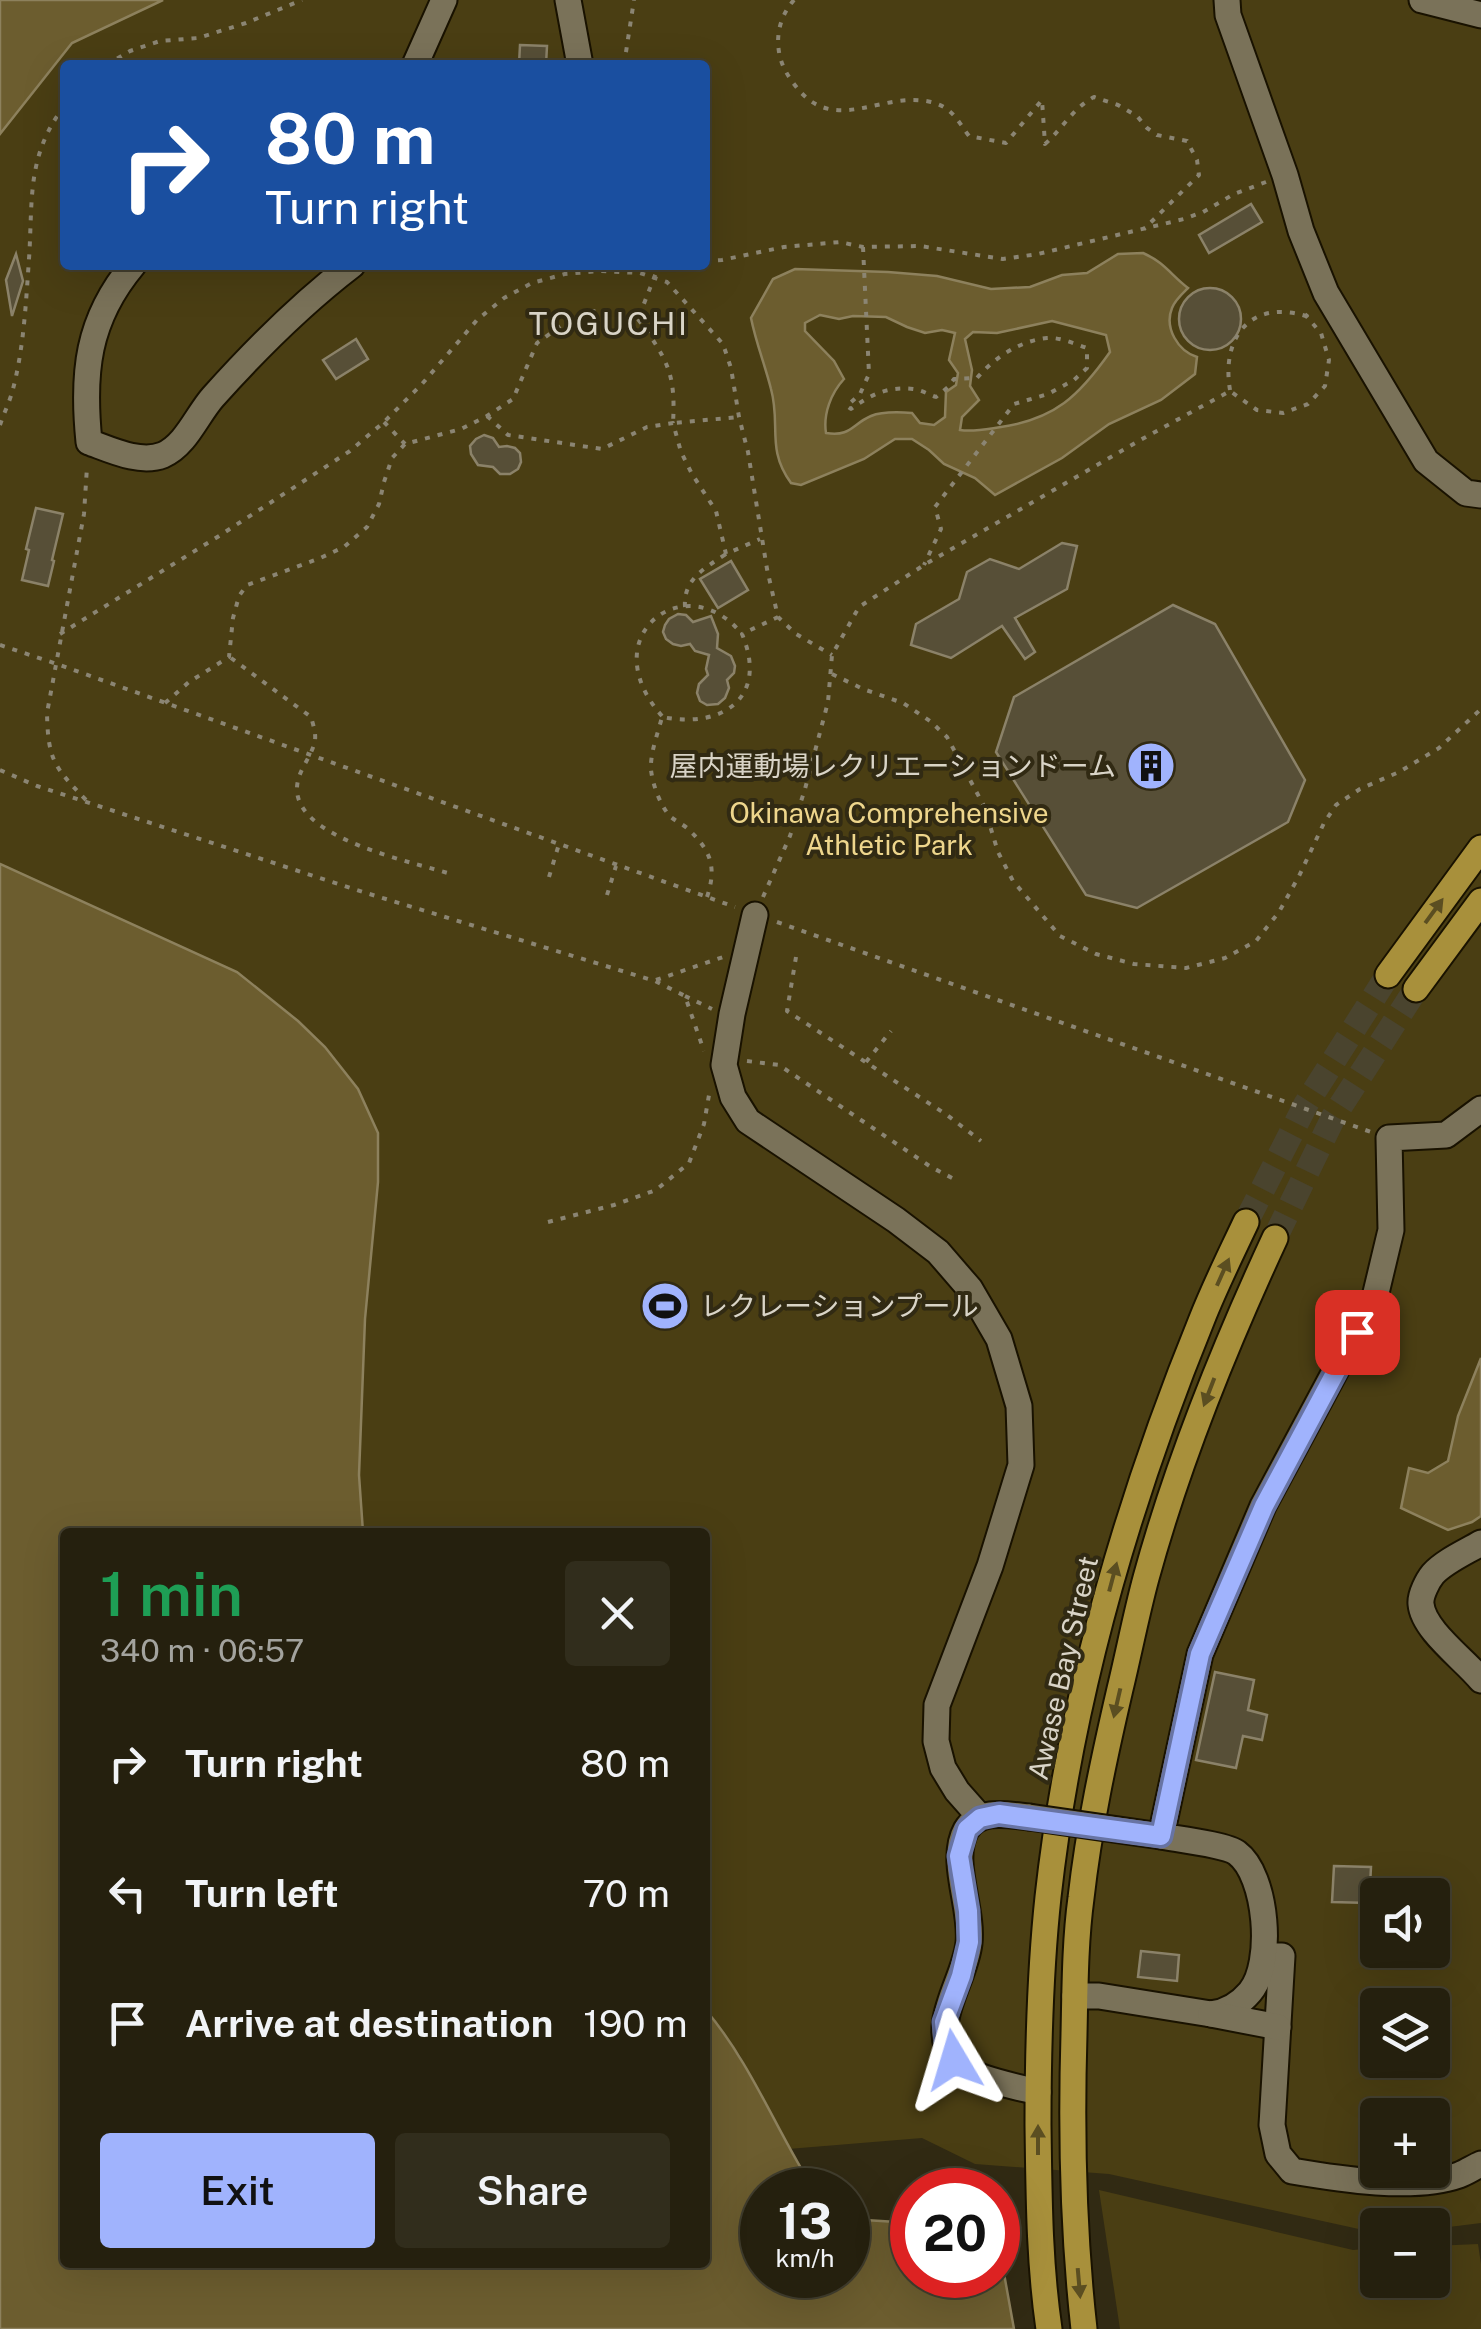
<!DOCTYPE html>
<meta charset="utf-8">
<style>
body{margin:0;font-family:"Public Sans","Noto Sans JP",sans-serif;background:#312d1c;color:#f1f3f6;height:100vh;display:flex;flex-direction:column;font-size:38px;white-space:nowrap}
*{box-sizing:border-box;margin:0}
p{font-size:32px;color:#a3a39e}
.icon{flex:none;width:55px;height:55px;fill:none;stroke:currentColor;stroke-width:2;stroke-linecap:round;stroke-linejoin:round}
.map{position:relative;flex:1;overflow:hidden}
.panel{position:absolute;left:60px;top:1528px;width:650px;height:740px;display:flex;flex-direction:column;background:#25200e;border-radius:10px;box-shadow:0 10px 40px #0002,0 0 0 2px #423e2e}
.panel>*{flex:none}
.hud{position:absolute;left:60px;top:60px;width:650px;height:210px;border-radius:10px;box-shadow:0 10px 40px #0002,0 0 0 2px #423e2e;background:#1a4fa0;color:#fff;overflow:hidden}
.controls{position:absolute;left:1360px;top:1878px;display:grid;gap:20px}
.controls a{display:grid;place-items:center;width:90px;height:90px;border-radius:10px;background:#25200e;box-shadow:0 10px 40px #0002,0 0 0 2px #423e2e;font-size:50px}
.speed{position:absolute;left:740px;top:2168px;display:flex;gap:20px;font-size:50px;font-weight:700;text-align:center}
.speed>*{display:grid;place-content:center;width:130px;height:130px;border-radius:50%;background:#25200e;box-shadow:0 10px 40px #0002,0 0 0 2px #423e2e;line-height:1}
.speed small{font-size:25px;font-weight:400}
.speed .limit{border:15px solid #d22;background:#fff;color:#111}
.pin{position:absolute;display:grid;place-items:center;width:85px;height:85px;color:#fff;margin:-42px;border-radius:20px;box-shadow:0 5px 15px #0006}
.me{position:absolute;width:110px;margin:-55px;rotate:353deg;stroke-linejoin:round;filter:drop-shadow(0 0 8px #0008)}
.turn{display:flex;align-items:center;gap:35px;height:210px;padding:0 40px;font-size:45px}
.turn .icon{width:130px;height:130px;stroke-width:2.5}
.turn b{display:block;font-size:70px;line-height:85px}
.round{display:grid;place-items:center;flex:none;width:105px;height:105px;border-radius:10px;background:#312d1c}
.head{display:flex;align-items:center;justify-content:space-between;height:170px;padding:0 40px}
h1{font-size:60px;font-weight:600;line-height:75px;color:#1e9e55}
.primary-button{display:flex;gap:20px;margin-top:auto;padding:20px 40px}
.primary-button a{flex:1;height:115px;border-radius:10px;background:#a0b3fd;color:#111;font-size:40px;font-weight:600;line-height:115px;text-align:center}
.primary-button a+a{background:#312d1c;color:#f1f3f6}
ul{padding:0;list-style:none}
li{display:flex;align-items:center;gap:30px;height:130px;padding:0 40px}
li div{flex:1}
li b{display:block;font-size:38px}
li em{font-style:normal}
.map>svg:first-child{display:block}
.green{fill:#4a3e13;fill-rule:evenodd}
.water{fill:#6c5d2f;stroke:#8d815d;stroke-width:2.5;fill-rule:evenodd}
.building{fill:#574f37;stroke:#8b8269;stroke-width:2.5}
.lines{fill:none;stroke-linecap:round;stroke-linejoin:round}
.major-tunnel{stroke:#4a442e;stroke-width:25;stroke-dasharray:25 12;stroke-linecap:butt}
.minor-casing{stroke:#191200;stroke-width:29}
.major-casing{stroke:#191200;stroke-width:29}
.path{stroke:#8b8573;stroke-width:4;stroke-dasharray:5 8;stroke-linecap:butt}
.minor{stroke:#7a7259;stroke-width:25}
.major{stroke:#a8903b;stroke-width:25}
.minor-bridge-casing{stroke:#191200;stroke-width:29;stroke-linecap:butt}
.minor-bridge{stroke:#7a7259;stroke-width:25}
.oneway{fill:#5b4e21}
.route-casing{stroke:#6874a4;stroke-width:25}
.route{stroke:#a0b3fd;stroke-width:18}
.labels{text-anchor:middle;stroke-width:8;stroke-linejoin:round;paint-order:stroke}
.poi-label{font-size:28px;fill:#d9d4c7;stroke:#312a13;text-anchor:end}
.park-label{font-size:28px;fill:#eed68c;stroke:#312a13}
.street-label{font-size:28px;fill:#d9d4c7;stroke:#312a13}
.quarter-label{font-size:32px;letter-spacing:2.5px;fill:#d9d4c7;stroke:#312a13}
</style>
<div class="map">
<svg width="1481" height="2329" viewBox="0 0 1481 2329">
<rect width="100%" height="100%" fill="#312a13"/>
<!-- green -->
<g class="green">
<path d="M163,0H1481V2223L1433,2229L1432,2225H1378L1377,2233L1109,2174L975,2164L922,2138L788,2149L740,2055L705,2009V1532H363L359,1475L365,1319L378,1182V1133L358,1089L237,972L0,864V134L72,43ZM65,65H705V265H65ZM1378,1895H1432V1950H1378ZM1378,2005H1432V2060H1378ZM1378,2115H1432V2170H1378Z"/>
<polygon points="1099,2190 1353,2250 1377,2248 1378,2280 1432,2280 1433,2246 1478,2244 1481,2264 1481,2329 1120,2329"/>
</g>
<!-- water -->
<g class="water">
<polygon points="0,0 163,0 72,43 0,134"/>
<path d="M1143,253C1164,262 1171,275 1188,288C1182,294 1175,300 1172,308C1164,328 1178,351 1197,357L1195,374L1161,400L1109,424L1062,458L995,495L975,478L944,464L929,450L912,439H895L864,459L801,485L791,483C766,449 781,425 771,389C765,365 756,343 751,318L773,279L795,269L888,272L937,276L991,289L1030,287L1062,275L1087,273L1118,254ZM820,315L839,319L853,316L886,317L907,327L925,333L942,330L955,333L949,360L958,373L956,385L946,392L945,417L934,425L920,423L912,413C899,412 883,411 871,416C852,424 851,437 826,433C823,414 831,393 844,379L834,361L805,331V323ZM1052,321L1106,335L1110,352C1079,396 1055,419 1001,427C987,429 974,432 960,430L962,417L979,400L970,386L972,370L965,339L973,332L997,333Z"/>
<path d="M0,864L237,972L298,1021L325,1047L358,1089L378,1133V1182L365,1319L359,1475L363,1532H65V2262H705V2009C751,2063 776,2130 814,2190H762V2275H848V2216L865,2220L912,2223V2275H998V2218L1002,2217L1003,2268L1014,2329H0Z"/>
<polygon points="1481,1358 1481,1516 1472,1522 1448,1530 1401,1508 1409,1468 1428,1473 1448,1461 1458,1416"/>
</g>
<!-- building -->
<g class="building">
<polygon points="520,45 547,46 546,65 519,65"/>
<polygon points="1251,204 1262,222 1209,253 1199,235"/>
<polygon points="16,254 23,281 12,316 6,280"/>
<circle cx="1210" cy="319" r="31"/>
<polygon points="356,339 368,359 336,379 323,360"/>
<polygon points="484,435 493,438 499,447 507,446 515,448 520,453 521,462 518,469 510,474 500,474 493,467 478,465 471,454 470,446 476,439"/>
<polygon points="36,508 63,514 52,560 54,561 48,586 22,580 29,550 26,549"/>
<polygon points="1062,543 1077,546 1067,589 1015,618 1035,652 1025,659 1002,626 951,658 911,645 916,624 959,599 967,572 990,559 1019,569"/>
<polygon points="731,561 748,590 718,608 700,579"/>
<polygon points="1173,605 1215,624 1305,780 1288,822 1137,908 1086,895 996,752 1014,697"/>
<polygon points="678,614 686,615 693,622 711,616 718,634 717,648 731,656 735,666 734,673 727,680 729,688 725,698 718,704 707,705 700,701 697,693 699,684 708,675 706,669 709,655 695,651 690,644 681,646 673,644 666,639 663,632 665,625 669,619"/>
<polygon points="1215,1672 1254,1680 1248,1710 1267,1715 1262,1740 1243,1736 1236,1768 1196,1760"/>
<polygon points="1334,1866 1371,1867 1369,1903 1332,1902"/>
<polygon points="1141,1951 1179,1955 1177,1981 1138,1977"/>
</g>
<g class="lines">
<!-- major-tunnel -->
<g class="major-tunnel">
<polyline points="1246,1222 1306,1104 1388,975"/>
<polyline points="1275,1238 1334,1116 1416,989"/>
</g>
<!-- minor casing -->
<g class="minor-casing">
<g id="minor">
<polyline points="568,0 580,65"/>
<polyline points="1227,0 1228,15 1285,175 1301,231 1326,293 1426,461 1466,493 1481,495"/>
<polyline points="1422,0 1481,15"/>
<polyline points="415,65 444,0"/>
<path d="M133,265C87,320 82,373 89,442C111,450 140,464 163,455C186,445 197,415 213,397C256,349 301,304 352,265"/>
<polyline points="755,915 732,1014 724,1065 733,1097 748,1121 896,1220 938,1252 970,1289 999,1339 1019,1406 1021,1465 990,1566 937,1705 936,1741 943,1768 957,1791 980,1817"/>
<path d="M1481,1543C1466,1552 1445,1561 1433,1574C1428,1580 1420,1595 1421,1604C1423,1630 1465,1660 1481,1680"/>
<path d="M1029,1817C1009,1815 979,1808 966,1830C949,1861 973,1908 969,1943C965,1981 928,2024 954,2060C969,2079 1015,2086 1038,2092"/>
<path d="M1264,1956H1282L1272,2125L1278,2154L1292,2171C1339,2179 1414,2191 1459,2175C1467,2172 1474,2167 1481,2164"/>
<path d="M1075,1996H1099L1211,2014C1227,2012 1239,2005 1250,1992C1274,1964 1267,1875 1237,1853C1227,1845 1177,1839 1161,1836L1200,1654L1263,1506L1375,1297L1391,1230L1389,1138L1446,1135L1481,1109"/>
<polyline points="1211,2014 1278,2027"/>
</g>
</g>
<!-- major casing -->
<g class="major-casing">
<g id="major">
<polyline points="1388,975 1481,848"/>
<polyline points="1416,989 1481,901"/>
<path d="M1049,2329C1039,2261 1039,2193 1038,2125C1038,2049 1040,1972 1048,1897C1070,1699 1127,1503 1202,1319C1215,1286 1231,1254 1246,1222"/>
<path d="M1084,2329C1073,2231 1071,2133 1074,2034C1075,1989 1075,1942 1081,1898C1089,1827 1104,1758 1120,1689C1129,1652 1136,1615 1146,1578C1178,1461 1224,1348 1275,1238"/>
</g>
</g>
<!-- path -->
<g class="path">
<path d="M794,0C780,16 775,36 780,57C783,68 788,76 794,84C833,138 881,90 931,102C952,107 957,120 969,136L1006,143L1042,100L1045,144C1063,128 1073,108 1094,97L1118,105L1137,116L1147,128L1157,135L1187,141L1197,160L1199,175L1144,229"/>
<polyline points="106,65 130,51 160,41 198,38 246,23 302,0"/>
<polyline points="624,65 634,0"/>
<path d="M863,247L869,374L860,394L847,406L851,409C870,395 888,386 913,389C921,390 928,394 936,397L948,387L954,379L977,378C994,358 1019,341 1047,338C1060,337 1075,344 1087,348V368L1074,380L1048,394L1014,404L935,507L941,529L924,565"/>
<polyline points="705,261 722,260 784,247 840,242 863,247 920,246 1003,259 1038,254 1184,219 1203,212 1234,194 1266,182"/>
<path d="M638,319C667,359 676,373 673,423L739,417"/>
<path d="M1230,390C1221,337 1251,299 1306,316"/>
<polyline points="487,416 508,435 602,449 647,427 673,423 681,452 692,474 716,511 726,554 760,539"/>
<polyline points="384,422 405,444"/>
<path d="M0,425C4,413 10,401 13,389C24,347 26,301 29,259C33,199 26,156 65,105"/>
<path d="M685,607C683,579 705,568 726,554"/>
<polyline points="60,634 219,536 350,451 384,422 422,384 477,320 504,298 532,283 565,274 599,271 640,273 667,282 723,344 731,368 739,417 748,452 767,569 778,617 796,634 832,655"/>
<polyline points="0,645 57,664 735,907"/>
<path d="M231,658L311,717C313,724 316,733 315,740C312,758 296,771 297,791C300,840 414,862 454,875"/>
<polyline points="832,674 863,689 903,703 930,721 947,737 984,806 998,852 1013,881 1060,936 1096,954 1134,964 1186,968 1225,958 1256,941 1279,912 1299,876 1324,823 1336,805 1360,789 1399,772 1439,748 1481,709"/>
<polyline points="165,703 189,682 229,657 233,618 239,596 247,585 318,559 344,547 367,527 379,504 384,482 392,458 405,444 461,429 487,416 513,399 537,343 573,317 592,311 611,312 638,319 659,265"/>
<path d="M662,716C591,636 686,565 742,634"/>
<polyline points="0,770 37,786 363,892 655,981 685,996 704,1051"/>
<path d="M86,800C54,767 48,760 47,713L84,514L87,467"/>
<polyline points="549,877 559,844"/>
<polyline points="607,895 616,866"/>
<path d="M707,897C717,867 711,850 687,828C681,823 673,820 668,814C659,802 653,785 651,770C650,753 658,733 662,717C722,729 769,698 742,634L778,617"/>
<polyline points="763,897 790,836 805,789 828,702 832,655 859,607 924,565 1144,438 1230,391 1257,410 1283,413 1308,404 1325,386 1329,360 1321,333 1306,316 1313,308"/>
<polyline points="777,922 1371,1132"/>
<polyline points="796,957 787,1011 947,1115 981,1141"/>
<polyline points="656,980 723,957"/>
<polyline points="685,996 712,1009"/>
<polyline points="747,1061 779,1065 931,1167 956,1180"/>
<polyline points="866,1062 891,1031"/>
<polyline points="548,1222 614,1205 656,1190 689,1163 704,1124 709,1095"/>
</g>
<!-- minor -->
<use href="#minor" class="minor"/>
<!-- major -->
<use href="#major" class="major"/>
<!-- minor-bridge casing -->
<g class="minor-bridge-casing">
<polyline id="minor-bridge" points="1029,1817 1161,1836"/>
</g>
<!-- minor-bridge -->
<use href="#minor-bridge" class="minor-bridge"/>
</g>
<!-- one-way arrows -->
<defs><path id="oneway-solid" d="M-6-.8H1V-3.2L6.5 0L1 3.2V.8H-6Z" transform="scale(2.5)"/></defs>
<g class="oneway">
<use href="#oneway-solid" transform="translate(1434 911) rotate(-54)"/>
<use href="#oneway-solid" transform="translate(1223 1272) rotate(-66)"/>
<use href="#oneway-solid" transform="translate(1209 1392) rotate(111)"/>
<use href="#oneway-solid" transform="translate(1113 1577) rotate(-75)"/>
<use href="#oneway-solid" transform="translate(1117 1703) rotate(103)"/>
<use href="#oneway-solid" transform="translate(1038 2140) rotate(-90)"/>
<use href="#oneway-solid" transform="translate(1079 2283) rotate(85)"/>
</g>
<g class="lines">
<!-- route casing -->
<g class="route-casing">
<polyline id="route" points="954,2060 946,2042 944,2022 961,1976 969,1942 968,1911 959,1856 967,1829 980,1818 999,1814 1161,1836 1200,1654 1264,1506 1357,1332"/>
</g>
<!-- route -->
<use href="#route" class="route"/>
</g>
<!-- icons -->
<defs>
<g id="building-disc" transform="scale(2.5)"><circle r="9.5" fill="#a0b3fd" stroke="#312a13"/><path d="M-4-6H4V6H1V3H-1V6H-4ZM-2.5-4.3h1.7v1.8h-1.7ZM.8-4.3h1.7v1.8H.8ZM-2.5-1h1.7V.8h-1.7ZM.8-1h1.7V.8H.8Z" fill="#111"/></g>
<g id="stadium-disc" transform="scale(2.5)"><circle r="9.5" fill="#a0b3fd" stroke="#312a13"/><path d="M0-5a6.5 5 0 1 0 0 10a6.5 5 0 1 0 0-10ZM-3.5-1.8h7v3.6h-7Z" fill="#111"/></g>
</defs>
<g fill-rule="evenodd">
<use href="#building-disc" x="1151" y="766"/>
<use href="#stadium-disc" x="665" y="1306"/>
</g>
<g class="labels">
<!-- poi labels -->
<g class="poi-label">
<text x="1116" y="776">屋内運動場レクリエーションドーム</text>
<text x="700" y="1316" text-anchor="start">レクレーションプール</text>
</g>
<!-- park labels -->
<g class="park-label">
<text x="889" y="823">Okinawa Comprehensive<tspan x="889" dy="32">Athletic Park</tspan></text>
</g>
<!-- street labels -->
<g class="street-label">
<text transform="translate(1063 1668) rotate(-77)" y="10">Awase Bay Street</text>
</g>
<!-- quarter labels -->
<g class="quarter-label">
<text x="609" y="335">TOGUCHI</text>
</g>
</g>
</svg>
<div class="controls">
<a><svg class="icon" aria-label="sound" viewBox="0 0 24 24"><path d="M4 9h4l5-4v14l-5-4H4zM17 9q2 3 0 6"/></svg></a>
<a><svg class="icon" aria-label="layers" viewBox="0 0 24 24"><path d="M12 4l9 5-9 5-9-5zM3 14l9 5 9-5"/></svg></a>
<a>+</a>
<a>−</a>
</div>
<div class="speed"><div>13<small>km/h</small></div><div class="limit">20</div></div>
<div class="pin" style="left:1357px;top:1332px;background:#d93025"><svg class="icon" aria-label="arrive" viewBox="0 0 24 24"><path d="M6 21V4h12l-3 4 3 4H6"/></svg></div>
<svg class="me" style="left:954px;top:2060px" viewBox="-20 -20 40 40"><path d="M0-17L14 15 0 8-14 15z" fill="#a0b3fd" stroke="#fff" stroke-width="4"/></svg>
<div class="hud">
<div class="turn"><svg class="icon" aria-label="right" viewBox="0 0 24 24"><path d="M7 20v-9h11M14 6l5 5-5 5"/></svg><div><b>80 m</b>Turn right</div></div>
</div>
<section class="panel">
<div class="head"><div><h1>1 min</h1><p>340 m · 06:57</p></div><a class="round"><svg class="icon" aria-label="close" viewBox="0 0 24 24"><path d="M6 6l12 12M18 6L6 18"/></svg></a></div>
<ul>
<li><svg class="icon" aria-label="right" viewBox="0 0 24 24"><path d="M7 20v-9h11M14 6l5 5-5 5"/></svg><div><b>Turn right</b></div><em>80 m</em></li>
<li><svg class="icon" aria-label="left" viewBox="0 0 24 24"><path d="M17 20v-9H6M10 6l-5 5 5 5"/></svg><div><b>Turn left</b></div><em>70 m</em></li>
<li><svg class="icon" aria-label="arrive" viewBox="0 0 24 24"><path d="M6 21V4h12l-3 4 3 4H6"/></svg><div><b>Arrive at destination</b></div><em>190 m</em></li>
</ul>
<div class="primary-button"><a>Exit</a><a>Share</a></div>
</section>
</div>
